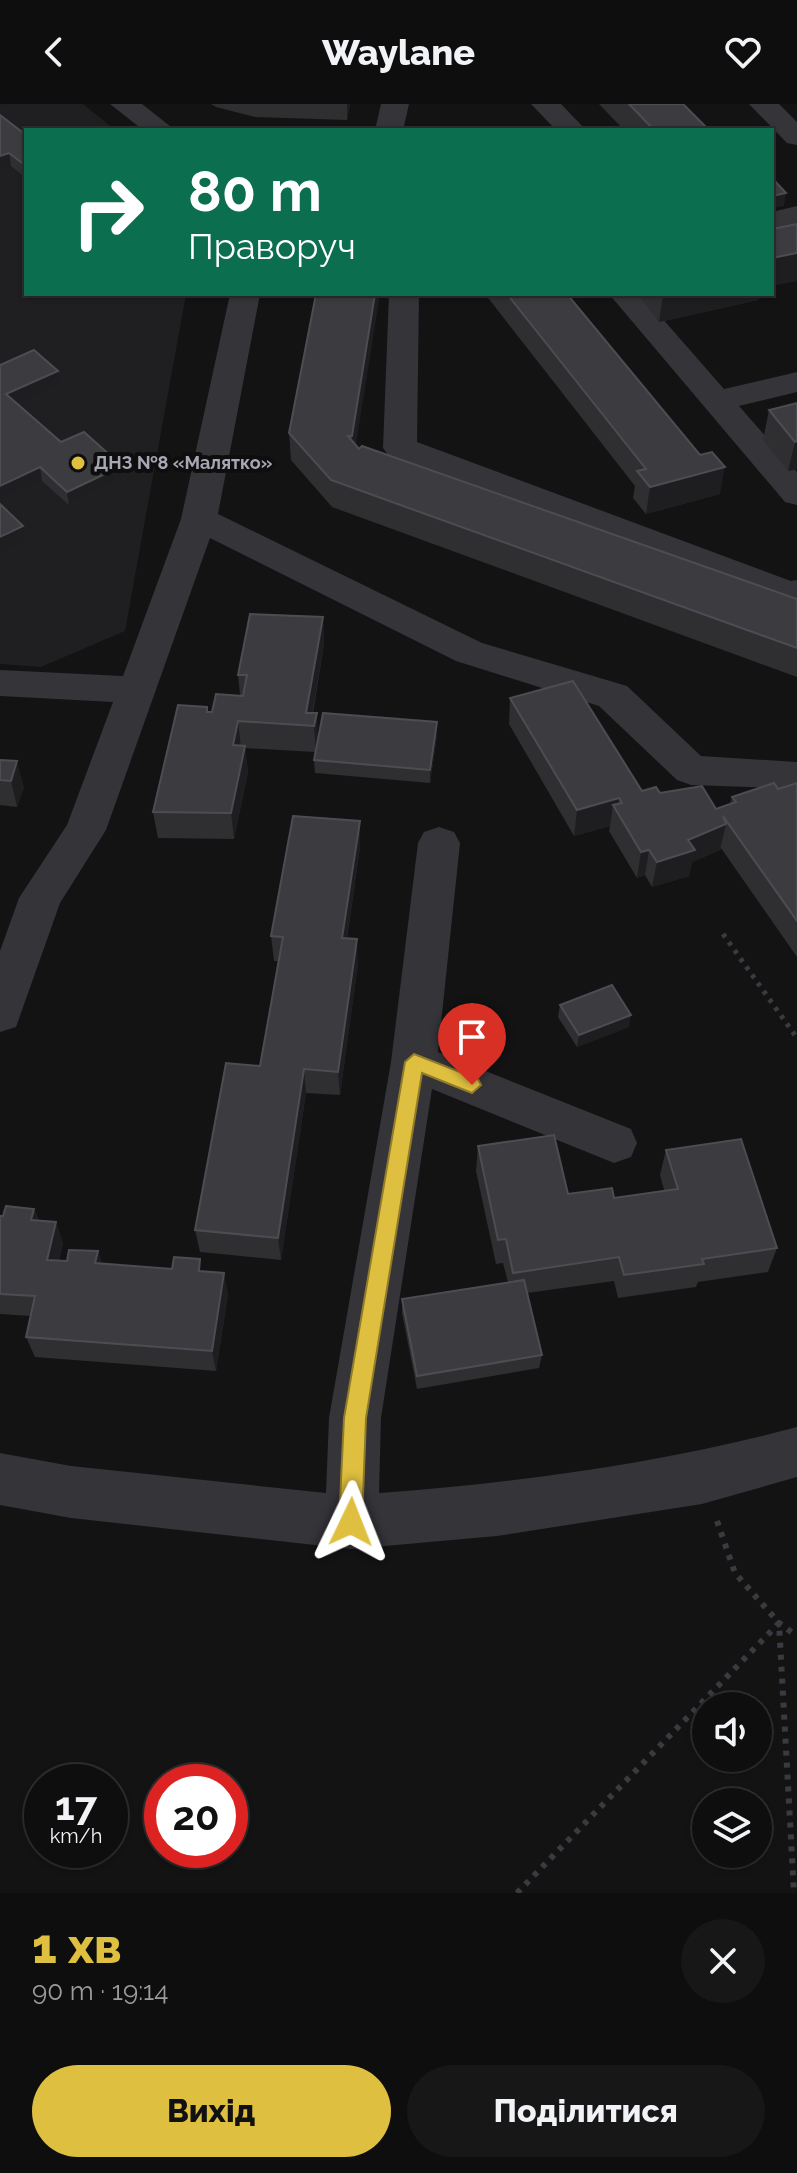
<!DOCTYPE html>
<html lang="uk">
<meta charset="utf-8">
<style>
body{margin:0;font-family:Raleway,sans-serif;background:#171718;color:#f1f3f6;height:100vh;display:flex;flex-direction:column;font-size:30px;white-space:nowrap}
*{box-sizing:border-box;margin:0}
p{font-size:26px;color:#9b9c9e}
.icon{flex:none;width:44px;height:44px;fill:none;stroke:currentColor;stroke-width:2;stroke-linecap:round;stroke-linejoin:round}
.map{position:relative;height:1789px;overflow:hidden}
.side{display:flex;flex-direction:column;background:#0e0e0f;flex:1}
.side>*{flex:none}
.guide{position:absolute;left:24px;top:24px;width:750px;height:168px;border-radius:0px;box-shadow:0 2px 6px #0004,0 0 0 2px #2e2e2f;background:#0b6e4f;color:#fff;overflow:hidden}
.buttons{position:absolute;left:692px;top:1588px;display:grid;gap:16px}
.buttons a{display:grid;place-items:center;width:80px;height:80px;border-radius:50%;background:#0e0e0f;box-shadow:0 2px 6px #0004,0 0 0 2px #2e2e2f;font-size:40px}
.speed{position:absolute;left:24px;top:1660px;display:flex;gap:16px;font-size:40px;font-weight:700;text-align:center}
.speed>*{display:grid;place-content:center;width:104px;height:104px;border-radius:50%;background:#0e0e0f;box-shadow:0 2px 6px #0004,0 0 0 2px #2e2e2f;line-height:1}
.speed small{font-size:20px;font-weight:400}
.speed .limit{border:12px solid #d22;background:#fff;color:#111}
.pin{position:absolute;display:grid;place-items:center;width:68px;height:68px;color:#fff;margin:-82px -34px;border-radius:50% 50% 50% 0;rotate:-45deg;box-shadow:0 0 8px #0007}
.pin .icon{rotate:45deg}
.me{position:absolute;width:88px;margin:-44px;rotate:2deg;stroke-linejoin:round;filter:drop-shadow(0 0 6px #0008)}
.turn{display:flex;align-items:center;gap:28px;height:168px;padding:0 32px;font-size:36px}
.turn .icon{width:104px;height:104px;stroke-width:2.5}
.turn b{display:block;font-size:56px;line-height:68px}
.round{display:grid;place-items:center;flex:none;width:84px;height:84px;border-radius:42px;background:#171718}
.overview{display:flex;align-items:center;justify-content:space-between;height:136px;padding:0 32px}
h1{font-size:48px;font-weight:800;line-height:60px;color:#dfbf40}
.action{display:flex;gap:16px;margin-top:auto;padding:16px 32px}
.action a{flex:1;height:92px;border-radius:48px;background:#dfbf40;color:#111;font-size:32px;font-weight:800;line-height:92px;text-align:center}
.action a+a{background:#171718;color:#f1f3f6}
header{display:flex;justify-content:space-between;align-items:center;height:104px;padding:0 32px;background:#0e0e0f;font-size:36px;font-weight:800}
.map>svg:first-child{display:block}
.built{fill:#1f1f21}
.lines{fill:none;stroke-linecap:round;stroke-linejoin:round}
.path-far1{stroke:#3a3b40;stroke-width:5;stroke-dasharray:4 6;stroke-linecap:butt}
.path{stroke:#3a3b40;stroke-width:6;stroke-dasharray:5 7;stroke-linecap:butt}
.minor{fill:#343439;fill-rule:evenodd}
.wall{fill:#2f2f32}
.shaded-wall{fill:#1e1e20}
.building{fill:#3c3c40;stroke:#4c4d52;stroke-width:2}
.route{fill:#dfbf40;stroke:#917c2a;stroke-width:2}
.poi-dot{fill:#dfbf40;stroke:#0e0e0f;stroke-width:3}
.labels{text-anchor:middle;stroke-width:8;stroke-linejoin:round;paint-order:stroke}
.far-poi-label{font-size:18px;font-weight:bold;fill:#a6a8b3;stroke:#0e0e0f;text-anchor:start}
</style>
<header><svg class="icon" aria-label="back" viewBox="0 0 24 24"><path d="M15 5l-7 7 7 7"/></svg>Waylane<svg class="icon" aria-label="heart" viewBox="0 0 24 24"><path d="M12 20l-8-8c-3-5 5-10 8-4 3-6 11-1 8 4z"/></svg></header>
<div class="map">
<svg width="797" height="1789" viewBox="0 0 797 1789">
<rect width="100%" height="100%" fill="#131314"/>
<!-- built -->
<polygon class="built" points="0,0 83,0 115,26 26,26 26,190 186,190 125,527 41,563 0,560"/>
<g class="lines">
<!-- path-far1 -->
<polyline class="path-far1" points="723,830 797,934"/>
<!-- path -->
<g class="path">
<polyline points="717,1417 735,1469 779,1519 797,1532"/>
<polyline points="517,1789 779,1519 794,1789"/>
</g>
<!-- minor -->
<g class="minor">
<polygon points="110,0 142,0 175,26 143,26"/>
<polygon points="381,0 409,0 403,26 375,26"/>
<polygon points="531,0 561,0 586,26 556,26"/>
<polygon points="749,0 779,0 797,18 797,41 787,39"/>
<polygon points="797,102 797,120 772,126 772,108"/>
<polygon points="230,190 260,190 218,410 482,539 627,582 701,652 797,658 797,693 779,684 691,681 677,676 599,602 456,557 210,434 106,726 60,799 16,923 0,928 0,847 19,794 67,721 113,598 0,592 0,566 123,572 181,415"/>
<polygon points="389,190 419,190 417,338 791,477 797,476 797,500 776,499 388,351 383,344"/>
<polygon points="609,190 641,190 724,285 797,268 797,288 739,302 797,368 797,401 785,398"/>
<path d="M439,723L454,728L460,739L438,948L631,1025L637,1039L631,1053L614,1059L432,985L381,1314L379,1389C522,1378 658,1360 797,1323V1373L702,1400L497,1432L351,1445L71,1414L0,1401V1349L71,1362L326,1389L329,1314L391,958L418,739L424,728Z"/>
</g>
</g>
<!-- wall -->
<g class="wall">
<polygon points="211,0 350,0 347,16 255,13 216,3"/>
<polygon points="599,0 683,0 709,26 624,26"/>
<polygon points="0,11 26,31 26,74 11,62 0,66"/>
<polygon points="316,190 356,341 359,345 797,495 797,573 332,403 291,356 289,329"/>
<polygon points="485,190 567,190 720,390 646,410 633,394 635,382"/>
<polygon points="638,190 759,190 758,196 659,218"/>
<polygon points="0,261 60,280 17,299 61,338 124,375 69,401 42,377 0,396"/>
<polygon points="797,299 797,365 788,367 763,336 769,306"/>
<polygon points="323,513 324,540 313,609 318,635 437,631 430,679 315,669 314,656 315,648 245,644 248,668 234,735 158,734 153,708 207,603 208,608 212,608 240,591 238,571"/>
<polygon points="510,594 642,687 660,689 716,705 730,700 732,693 778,685 797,679 797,853 721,744 720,746 692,758 689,772 652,783 645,771 637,774 609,727 610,722 574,732 509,620"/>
<polygon points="0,656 24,683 17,703 0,701 0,703"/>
<polygon points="360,717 360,743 347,835 358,860 340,991 306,989 281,1156 200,1148 195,1126 260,962 278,857 274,857 271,832"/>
<polygon points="560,901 629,923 577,943 558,913"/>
<polygon points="478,1042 568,1090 614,1094 664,1086 660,1071 666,1046 777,1144 768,1168 698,1178 696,1183 618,1194 614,1177 527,1189 542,1251 539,1264 417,1285 402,1209 402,1195 508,1178 503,1159 496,1160 476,1067"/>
<polygon points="34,1105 39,1117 56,1118 63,1140 59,1157 67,1157 98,1147 102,1160 224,1169 228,1190 216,1267 35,1253 26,1233 31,1212 0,1210 0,1112"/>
</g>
<!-- shaded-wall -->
<g class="shaded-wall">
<polygon points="0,0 15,0 0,5"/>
<polygon points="347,0 350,0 347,16"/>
<polygon points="9,49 11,62 0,66 0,52"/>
<polygon points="786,89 784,102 772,104 772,92"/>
<polygon points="797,149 797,177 772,182 772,154"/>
<polygon points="375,190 380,190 353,359 352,332"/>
<polygon points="663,190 759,190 758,196 659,218"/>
<polygon points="58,267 60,280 9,303 6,290"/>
<polygon points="797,337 797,365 788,367 795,338"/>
<polygon points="122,362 124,375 69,401 67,388"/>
<polygon points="40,363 42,377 0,396 0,382"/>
<polygon points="725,363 720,390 646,410 650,383"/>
<polygon points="23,422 26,435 0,448 0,433"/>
<polygon points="323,513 324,540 310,622 306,609"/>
<polygon points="317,609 318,635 316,648 314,622"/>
<polygon points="238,617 241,644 233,641"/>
<polygon points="437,618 437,631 430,679 430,666"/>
<polygon points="245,642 248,668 234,735 231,709"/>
<polygon points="17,657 24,683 17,703 11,677"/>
<polygon points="619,694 617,708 613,701 610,722 574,732 577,706"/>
<polygon points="360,717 360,743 343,859 342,834"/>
<polygon points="726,720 720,746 692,758 689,772 652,783 657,758 688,736"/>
<polygon points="649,746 645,771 637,774 641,748"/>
<polygon points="357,835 358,860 340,991 338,968"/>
<polygon points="631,911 629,923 577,943 579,931"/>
<polygon points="304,965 306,989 281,1156 278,1134"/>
<polygon points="34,1105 42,1127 31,1116"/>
<polygon points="56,1118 63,1140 55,1177 47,1156"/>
<polygon points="98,1147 105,1169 95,1159"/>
<polygon points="224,1169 228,1190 216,1267 212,1247"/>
</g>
<!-- building -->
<g class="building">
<polygon points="629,0 683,0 709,26 654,26"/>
<polygon points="0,11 26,31 26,62 9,49 0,52"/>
<polygon points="772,74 786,89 772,92"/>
<polygon points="797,120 797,149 772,154 772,125"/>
<polygon points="316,190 375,190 352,332 348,332 359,345 362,342 797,495 797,544 331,376 289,329"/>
<polygon points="507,190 567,190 700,351 712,348 725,363 650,383 637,367 646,365"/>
<polygon points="34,246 58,267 6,290 61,338 84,328 122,362 67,388 40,363 0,382 0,261"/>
<polygon points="797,299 797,337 795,338 769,306"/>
<polygon points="0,400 23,422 0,433"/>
<polygon points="250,510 323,513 306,609 317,609 314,622 238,617 233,641 245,642 231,709 153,708 178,601 207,603 207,608 212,608 216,590 243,592 247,571 238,571"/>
<polygon points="573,577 642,687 656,683 660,689 702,682 716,705 736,698 732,693 774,679 778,685 797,679 797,817 723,712 726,720 688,736 695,746 657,758 649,746 641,748 613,701 622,699 619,694 577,706 510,594"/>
<polygon points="323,609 437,618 430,666 314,656"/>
<polygon points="0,656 17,657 11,677 0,676"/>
<polygon points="293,712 360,717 342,834 357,835 338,968 304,965 278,1134 195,1126 226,959 260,962 283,833 271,832"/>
<polygon points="612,881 631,911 579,931 560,901"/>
<polygon points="554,1031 568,1090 612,1084 614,1094 678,1085 666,1046 741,1035 777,1144 702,1155 704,1160 624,1171 619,1153 513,1169 506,1135 498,1136 478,1042"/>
<polygon points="6,1102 34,1105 31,1116 56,1118 47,1156 67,1157 69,1146 98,1147 95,1159 172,1165 174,1153 200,1155 199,1167 224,1169 212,1247 26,1233 35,1192 0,1190 0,1112 3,1112"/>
<polygon points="524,1176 542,1251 417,1272 402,1195"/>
</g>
<!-- route -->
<polygon class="route" points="414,950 478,975 481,981 472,989 422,969 366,1314 362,1418 358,1426 351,1429 343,1426 339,1418 344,1314 405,958"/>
<!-- markers -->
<circle class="poi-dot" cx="78" cy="359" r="8"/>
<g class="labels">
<!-- far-poi labels -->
<g class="far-poi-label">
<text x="94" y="365">ДНЗ №8 «Малятко»</text>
</g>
</g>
</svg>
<div class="buttons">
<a><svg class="icon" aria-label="sound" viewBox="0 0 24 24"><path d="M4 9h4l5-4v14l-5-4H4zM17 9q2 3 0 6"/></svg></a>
<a><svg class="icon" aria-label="layers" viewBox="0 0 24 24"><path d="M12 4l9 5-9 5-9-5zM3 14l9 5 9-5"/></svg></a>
</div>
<div class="speed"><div>17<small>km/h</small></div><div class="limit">20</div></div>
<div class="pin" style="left:472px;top:981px;background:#d93025"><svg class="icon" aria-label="arrive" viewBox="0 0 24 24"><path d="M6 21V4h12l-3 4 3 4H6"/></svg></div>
<svg class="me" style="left:351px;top:1418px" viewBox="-20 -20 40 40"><path d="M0-17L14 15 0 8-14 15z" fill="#dfbf40" stroke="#fff" stroke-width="4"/></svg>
<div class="guide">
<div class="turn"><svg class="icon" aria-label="right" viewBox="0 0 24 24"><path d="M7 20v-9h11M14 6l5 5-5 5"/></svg><div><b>80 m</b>Праворуч</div></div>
</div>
</div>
<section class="side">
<div class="overview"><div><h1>1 хв</h1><p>90 m · 19:14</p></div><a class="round"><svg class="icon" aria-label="close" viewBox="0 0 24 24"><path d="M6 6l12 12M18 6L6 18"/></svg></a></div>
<div class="action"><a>Вихід</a><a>Поділитися</a></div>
</section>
